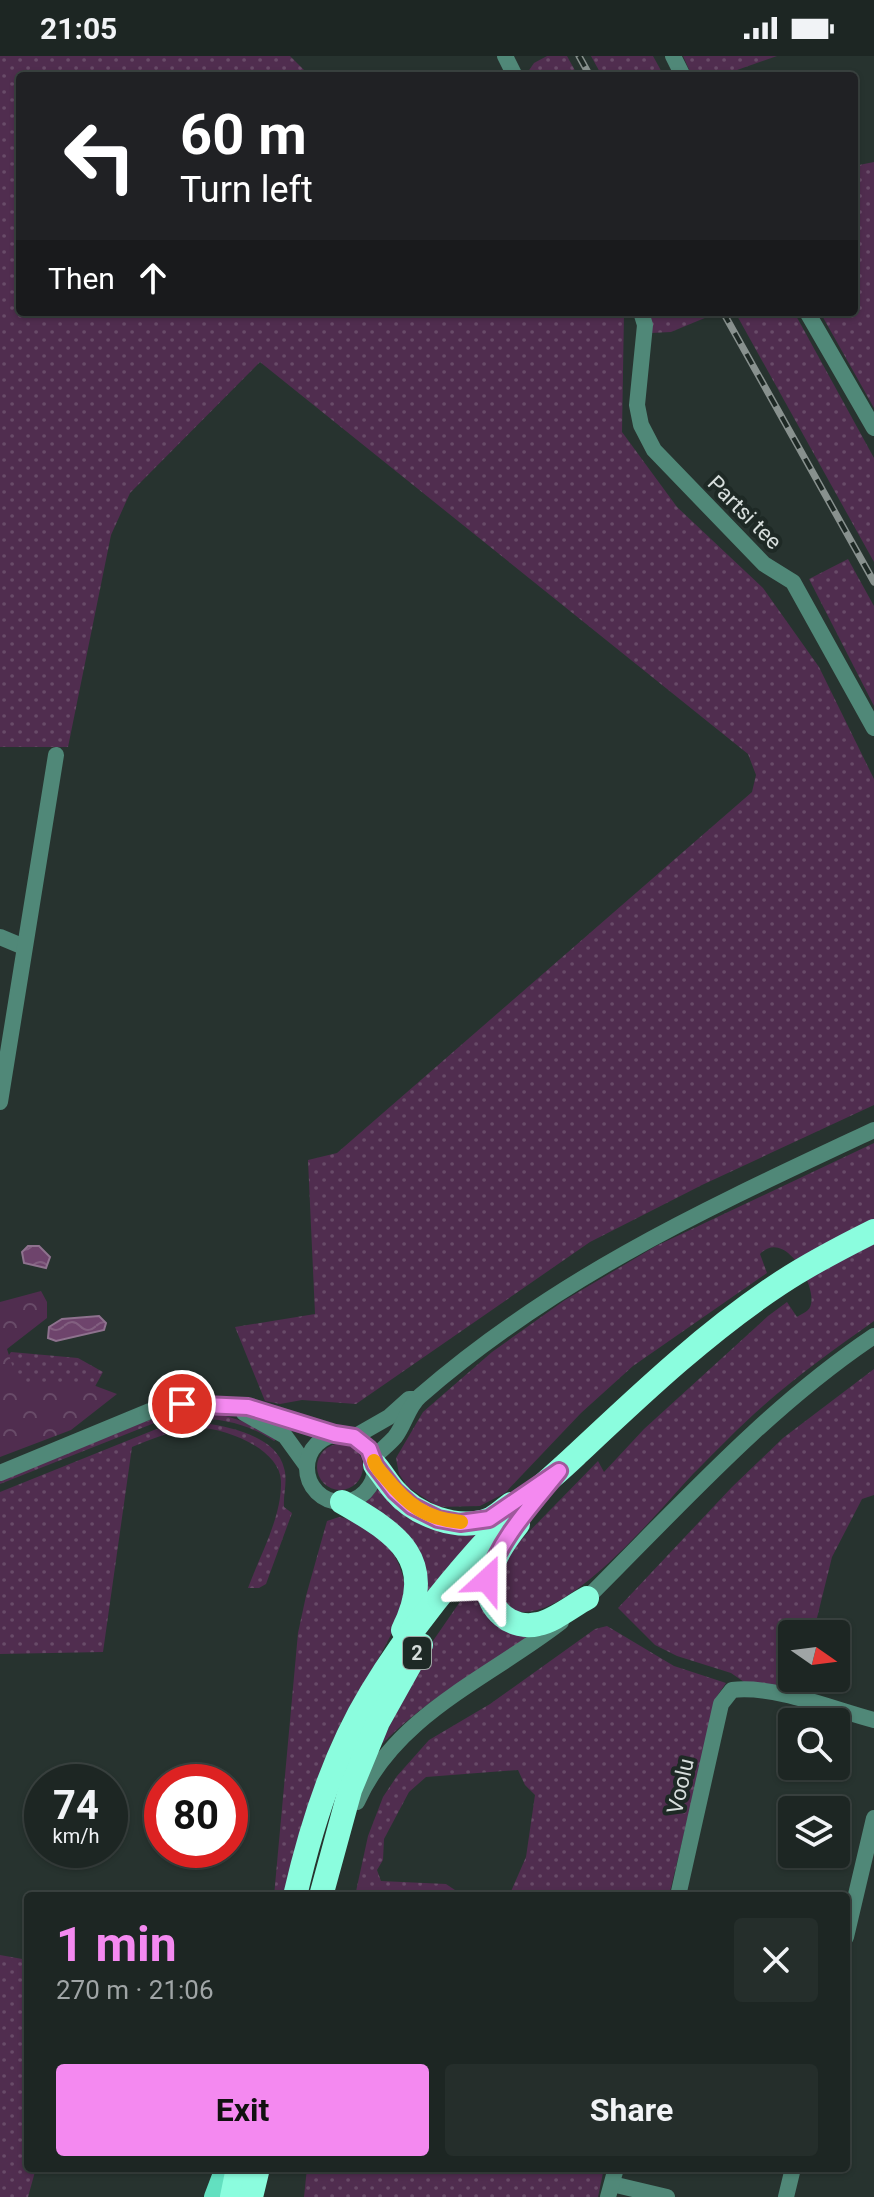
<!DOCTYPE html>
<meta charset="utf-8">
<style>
body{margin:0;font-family:Roboto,sans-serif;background:#252e2b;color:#f1f3f6;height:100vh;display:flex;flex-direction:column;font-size:30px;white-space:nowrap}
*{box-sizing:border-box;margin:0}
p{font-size:26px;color:#a0a5a6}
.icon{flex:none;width:44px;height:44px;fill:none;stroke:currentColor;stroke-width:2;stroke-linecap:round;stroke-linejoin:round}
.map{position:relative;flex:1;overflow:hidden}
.side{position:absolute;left:24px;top:1836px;width:826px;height:280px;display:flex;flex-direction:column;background:#1d2623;border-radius:8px;box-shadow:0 2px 6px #0004,0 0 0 2px #3b4341}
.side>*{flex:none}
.top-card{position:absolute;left:16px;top:16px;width:842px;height:244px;border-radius:8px;box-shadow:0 2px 6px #0004,0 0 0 2px #3b4341;background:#202124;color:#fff;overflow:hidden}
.needle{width:52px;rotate:104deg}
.fabs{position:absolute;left:778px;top:1564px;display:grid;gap:16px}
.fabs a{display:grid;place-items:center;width:72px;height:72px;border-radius:8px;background:#1d2623;box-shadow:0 2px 6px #0004,0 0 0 2px #3b4341;font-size:40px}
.speed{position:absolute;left:24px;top:1708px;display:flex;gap:16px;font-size:40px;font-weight:700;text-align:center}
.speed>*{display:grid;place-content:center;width:104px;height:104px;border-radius:50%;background:#1d2623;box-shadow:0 2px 6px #0004,0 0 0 2px #3b4341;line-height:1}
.speed small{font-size:20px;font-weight:400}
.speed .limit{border:12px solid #d22;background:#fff;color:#111}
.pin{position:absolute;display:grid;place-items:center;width:68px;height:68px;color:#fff;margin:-34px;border:4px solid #fff;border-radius:50%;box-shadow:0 2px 8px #0007}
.me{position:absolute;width:88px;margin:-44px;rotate:24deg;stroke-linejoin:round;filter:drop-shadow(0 0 6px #0008)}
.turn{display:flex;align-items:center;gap:28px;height:168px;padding:0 32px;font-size:36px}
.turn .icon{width:104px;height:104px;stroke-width:2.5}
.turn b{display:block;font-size:56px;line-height:68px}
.then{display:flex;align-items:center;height:76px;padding:0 32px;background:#0003;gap:16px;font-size:30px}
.round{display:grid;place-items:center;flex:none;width:84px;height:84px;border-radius:8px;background:#252e2b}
.headline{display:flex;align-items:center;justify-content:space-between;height:136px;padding:0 32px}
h1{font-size:48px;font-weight:700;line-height:60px;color:#f489f0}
.cta{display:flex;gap:16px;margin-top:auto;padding:16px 32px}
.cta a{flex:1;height:92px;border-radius:8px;background:#f489f0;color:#111;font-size:32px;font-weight:700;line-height:92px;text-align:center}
.cta a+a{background:#252e2b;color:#f1f3f6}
.status{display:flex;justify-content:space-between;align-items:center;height:56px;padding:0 40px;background:#1d2623;direction:ltr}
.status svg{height:22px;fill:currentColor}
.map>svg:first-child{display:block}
.grass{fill:url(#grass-dots)}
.forest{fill:url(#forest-crowns)}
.water{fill:url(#water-waves);stroke:#8e728e;stroke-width:2}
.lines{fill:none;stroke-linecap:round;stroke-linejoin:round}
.minor{stroke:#508878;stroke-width:16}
.major{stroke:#62e0c0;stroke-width:20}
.highway{stroke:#8bfdde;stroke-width:24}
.rail-casing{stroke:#88918e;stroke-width:7}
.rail{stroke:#1e2925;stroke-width:4;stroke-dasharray:12;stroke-linecap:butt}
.route-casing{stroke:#9f599c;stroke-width:20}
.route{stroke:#f489f0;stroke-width:14}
.slow{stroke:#f59e0b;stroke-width:14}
.labels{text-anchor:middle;stroke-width:8;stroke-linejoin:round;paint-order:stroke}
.shield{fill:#1e2925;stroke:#a0a8a5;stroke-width:2}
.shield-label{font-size:20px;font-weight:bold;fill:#d7dedc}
.street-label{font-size:22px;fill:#d7dedc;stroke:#1e2925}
</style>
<div class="status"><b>21:05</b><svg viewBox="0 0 49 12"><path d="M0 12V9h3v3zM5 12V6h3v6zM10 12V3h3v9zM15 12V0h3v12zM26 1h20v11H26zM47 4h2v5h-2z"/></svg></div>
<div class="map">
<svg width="874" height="2141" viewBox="0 0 874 2141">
<defs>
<pattern id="grass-dots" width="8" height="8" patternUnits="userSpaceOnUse" patternTransform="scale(2)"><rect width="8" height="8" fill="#502d4f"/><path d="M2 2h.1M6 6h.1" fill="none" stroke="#684b68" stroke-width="1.8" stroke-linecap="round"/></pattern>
<pattern id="forest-crowns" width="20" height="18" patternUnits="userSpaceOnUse" patternTransform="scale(2)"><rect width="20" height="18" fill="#502d4f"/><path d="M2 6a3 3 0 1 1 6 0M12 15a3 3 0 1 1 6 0" fill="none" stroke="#684b68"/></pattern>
<pattern id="water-waves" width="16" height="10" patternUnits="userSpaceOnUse" patternTransform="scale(2)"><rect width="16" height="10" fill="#6e446c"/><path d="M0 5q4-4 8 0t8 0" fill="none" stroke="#825f80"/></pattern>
</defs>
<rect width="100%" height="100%" fill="#27332f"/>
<!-- grass -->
<g class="grass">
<polygon points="0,0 290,0 308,18 20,20 20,256 624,256 622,376 677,451 763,532 819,611 874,723 874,1049 702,1129 590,1186 356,1348 302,1344 280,1348 265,1345 235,1271 315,1258 308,1104 337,1097 752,736 756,719 748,698 260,306 130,437 111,479 68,691 0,691"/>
<polygon points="547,0 567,0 578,20 525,20 534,7"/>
<polygon points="591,0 653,0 664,20 602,20"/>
<polygon points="683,0 777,0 720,20 692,20"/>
<polygon points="874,106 874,352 820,256 854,256 854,110"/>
<polygon points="649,256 711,256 712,259 671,276 651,277"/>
<polygon points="735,256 794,256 874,402 874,506"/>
<polygon points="848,503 874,550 874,650 809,523"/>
<path d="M874,1087V1265C836,1292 798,1319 763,1350C738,1372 716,1395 693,1418C659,1454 567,1568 515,1555L499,1540L498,1526L512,1493L598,1405L604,1416L644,1373L768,1260L787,1246L797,1261C803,1257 810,1255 811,1248C816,1229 785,1172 760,1198L767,1217L633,1310L581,1357L505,1437L480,1450L438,1451L408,1431L399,1418L396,1402L423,1356L492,1296L565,1244L656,1190Z"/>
<polygon points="11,1296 78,1302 103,1316 92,1336 2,1355 0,1312"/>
<polygon points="874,1313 874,1439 862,1443 832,1501 813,1578 792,1578 792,1622 803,1622 799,1637 744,1626 731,1617 677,1600 655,1589 618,1552 732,1431 783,1382"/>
<path d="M203,1355C231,1360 253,1368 278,1382L274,1385C238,1361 199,1359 157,1366L0,1428V1424C64,1398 134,1359 203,1355Z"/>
<path d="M204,1367C231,1371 277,1381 284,1412C288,1425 283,1438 284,1451L292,1457L266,1528L259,1532H248C260,1499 282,1461 281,1425C280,1392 220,1369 192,1372C172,1374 150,1384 132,1391L103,1596L0,1598V1436L154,1374L170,1369Z"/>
<circle cx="340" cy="1411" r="23"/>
<polygon points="380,1431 483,1473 425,1543 365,1447"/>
<path d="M339,1461C375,1465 410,1506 404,1543C398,1579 355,1637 338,1673C313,1727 297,1783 283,1840H274L298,1577L306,1540L327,1465Z"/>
<path d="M477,1521L530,1581C478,1615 424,1645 380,1690L426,1595Z"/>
<polygon points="607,1570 674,1610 726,1627 717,1640 669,1840 509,1840 526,1801 535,1739 525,1729 518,1714 426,1721 409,1736 384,1783 383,1804 377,1814 381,1825 446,1828 464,1840 355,1840 368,1780 383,1741 397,1720 429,1684 490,1648 595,1573"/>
<polygon points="0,1899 28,1904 28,2112 36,2112 28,2141 0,2141"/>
<polygon points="307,2112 604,2112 598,2141 304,2141"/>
</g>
<!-- forest -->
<polygon class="forest" points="41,1235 47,1246 47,1262 7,1293 18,1328 93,1329 117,1338 71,1374 0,1401 0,1246"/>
<!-- water -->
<g class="water">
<polygon points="28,1190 39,1190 50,1201 46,1212 24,1207 22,1196"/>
<polygon points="99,1260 106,1267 104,1274 56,1285 48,1282 49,1271 62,1263"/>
</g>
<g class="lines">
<!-- minor -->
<g class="minor">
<polyline points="505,0 515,20"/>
<polyline points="673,0 683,20"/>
<polyline points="641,256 645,269 637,349 641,369 654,394 764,508 793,526 874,672"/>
<polyline points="807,256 874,372"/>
<polyline points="0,881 24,891"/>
<polyline points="0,1046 56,699"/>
<polyline points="244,1357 285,1380 306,1409"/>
<circle cx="341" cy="1412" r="34"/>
<polyline points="354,1381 389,1361 409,1343 415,1343"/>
<path d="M373,1402C380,1395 389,1388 395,1381C405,1368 408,1350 420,1340C559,1219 710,1151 874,1074"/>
<polyline points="0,1417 150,1355 182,1348 248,1351 335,1378"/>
<path d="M581,1548C675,1455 765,1353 874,1280"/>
<path d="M357,1746C396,1658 489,1622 561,1566"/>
<path d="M678,1840L721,1648L732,1634C775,1629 832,1653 874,1664"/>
<polyline points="846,1881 874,1762"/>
<polyline points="612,2128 667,2141"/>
<polyline points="608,2141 616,2112"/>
<polyline points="786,2141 793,2112"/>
</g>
<!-- major -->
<polyline class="major" points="214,2141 225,2112"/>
<!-- highway -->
<g class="highway">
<path d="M375,1409C382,1417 387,1426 394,1434C415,1459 458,1476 490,1463C497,1460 504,1453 511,1448"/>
<path d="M342,1446C398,1478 438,1504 403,1574"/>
<path d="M518,1468C498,1493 471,1533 503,1560C512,1568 526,1571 538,1568C554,1565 572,1550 587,1542"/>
<path d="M295,1840C311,1770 334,1698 371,1637C407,1577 460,1511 509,1461C530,1439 554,1420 576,1399C640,1339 705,1277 779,1228C809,1208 842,1191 874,1175"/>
<polyline points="321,1840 350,1734 378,1666 421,1589"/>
<polyline points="232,2141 238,2112"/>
<polyline points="251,2141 258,2112"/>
</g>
<!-- rail casing -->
<g class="rail-casing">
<g id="rail">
<polyline points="579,0 590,20"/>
<polyline points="723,256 874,526"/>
</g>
</g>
<!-- rail -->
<use href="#rail" class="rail"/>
</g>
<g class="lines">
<!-- route casing -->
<g class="route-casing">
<path id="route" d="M182,1348L248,1351L335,1378L354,1381L369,1393L375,1409L395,1435L412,1450L438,1463L460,1467L489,1463L559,1415C532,1449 499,1483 487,1524"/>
</g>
<!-- route -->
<use href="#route" class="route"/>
<!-- slow -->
<path class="slow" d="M374,1405C376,1412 380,1415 385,1421C407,1448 425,1463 461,1466"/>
</g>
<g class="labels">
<!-- shield labels -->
<rect class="shield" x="403" y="1581" width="28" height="32" rx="6"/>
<g class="shield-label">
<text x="417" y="1604">2</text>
</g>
<!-- street labels -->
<g class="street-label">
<text transform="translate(745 456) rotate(45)" y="8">Partsi tee</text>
<text transform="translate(680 1730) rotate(-77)" y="8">Voolu</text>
</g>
</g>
</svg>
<div class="fabs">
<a><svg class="needle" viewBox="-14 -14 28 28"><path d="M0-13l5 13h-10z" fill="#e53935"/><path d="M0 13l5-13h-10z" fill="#a0a5a6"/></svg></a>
<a><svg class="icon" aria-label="search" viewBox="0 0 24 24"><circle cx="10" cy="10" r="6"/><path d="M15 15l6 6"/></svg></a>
<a><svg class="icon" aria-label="layers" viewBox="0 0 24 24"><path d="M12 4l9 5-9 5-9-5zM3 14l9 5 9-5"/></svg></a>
</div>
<div class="speed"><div>74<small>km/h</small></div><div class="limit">80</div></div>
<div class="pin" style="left:182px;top:1348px;background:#d93025"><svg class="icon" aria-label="arrive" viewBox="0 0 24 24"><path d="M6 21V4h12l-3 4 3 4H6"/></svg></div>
<svg class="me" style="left:487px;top:1524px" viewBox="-20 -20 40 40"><path d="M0-17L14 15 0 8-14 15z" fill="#f489f0" stroke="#fff" stroke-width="4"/></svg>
<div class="top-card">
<div class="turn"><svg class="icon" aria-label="left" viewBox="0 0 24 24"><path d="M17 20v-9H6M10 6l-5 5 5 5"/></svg><div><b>60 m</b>Turn left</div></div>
<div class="then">Then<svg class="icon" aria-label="ahead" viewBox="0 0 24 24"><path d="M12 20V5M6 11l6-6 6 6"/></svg></div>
</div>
<section class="side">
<div class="headline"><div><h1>1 min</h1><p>270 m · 21:06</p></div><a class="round"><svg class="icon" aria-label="close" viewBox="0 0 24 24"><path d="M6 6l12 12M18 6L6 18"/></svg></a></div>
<div class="cta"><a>Exit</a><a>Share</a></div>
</section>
</div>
